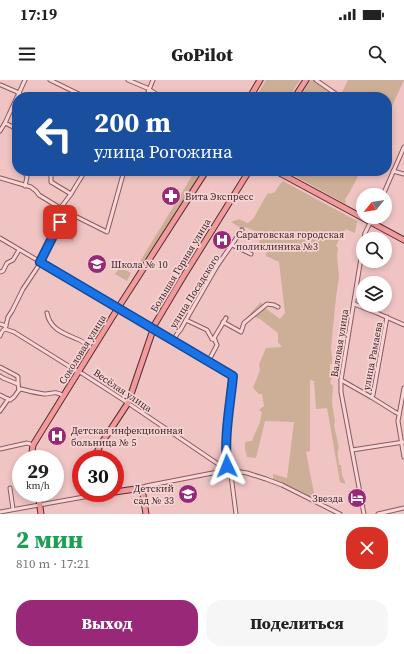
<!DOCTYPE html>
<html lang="ru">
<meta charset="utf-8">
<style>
body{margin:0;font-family:"Source Serif 4",serif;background:#f6f6f6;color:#222;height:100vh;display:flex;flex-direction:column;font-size:15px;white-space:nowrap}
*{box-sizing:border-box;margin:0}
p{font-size:13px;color:#767676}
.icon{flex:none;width:22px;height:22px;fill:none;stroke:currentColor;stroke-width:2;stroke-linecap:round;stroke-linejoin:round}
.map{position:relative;height:434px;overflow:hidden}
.details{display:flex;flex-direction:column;background:#fff;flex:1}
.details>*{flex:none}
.guide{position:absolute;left:12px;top:12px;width:380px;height:84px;border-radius:16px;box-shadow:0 2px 6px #0003;background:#1a4fa0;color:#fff;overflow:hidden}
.needle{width:26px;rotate:240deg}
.buttons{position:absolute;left:356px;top:108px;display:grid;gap:8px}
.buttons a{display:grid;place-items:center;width:36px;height:36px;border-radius:50%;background:#fff;box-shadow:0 2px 6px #0003;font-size:20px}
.speed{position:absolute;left:12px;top:370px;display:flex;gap:8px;font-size:20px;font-weight:700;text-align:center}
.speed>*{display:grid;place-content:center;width:52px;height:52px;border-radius:50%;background:#fff;box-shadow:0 2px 6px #0003;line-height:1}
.speed small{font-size:10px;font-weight:400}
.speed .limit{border:6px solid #d22;background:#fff;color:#111}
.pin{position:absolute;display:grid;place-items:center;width:34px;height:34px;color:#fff;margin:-17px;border-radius:8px;box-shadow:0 2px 6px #0006}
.me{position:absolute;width:44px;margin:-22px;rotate:358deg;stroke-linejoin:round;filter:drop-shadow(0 0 3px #0008)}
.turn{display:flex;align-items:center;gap:14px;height:84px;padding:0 16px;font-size:18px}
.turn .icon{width:52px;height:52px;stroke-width:2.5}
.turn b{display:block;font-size:28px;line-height:34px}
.round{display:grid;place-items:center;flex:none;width:42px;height:42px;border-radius:16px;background:#f6f6f6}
.overview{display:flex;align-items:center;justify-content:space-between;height:68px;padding:0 16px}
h1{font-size:24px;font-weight:800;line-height:30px;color:#1e9e55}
.button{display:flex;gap:8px;margin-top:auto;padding:8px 16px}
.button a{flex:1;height:46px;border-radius:16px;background:#992978;color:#fff;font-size:16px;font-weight:800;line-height:46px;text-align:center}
.button a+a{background:#f6f6f6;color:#222}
.status{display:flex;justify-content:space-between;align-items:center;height:28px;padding:0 20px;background:#fff;direction:ltr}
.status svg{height:11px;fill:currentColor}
header{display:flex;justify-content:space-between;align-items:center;height:52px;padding:0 16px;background:#fff;font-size:18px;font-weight:800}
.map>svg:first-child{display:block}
.green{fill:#cdae97}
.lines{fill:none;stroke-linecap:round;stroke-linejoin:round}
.street-casing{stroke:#895a61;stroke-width:5}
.primary-casing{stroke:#572e37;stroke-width:7}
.street{stroke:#f9d7d7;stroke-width:3}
.primary{stroke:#f29b9b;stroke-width:5}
.route-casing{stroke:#114b97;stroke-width:10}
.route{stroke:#1a73e8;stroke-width:7}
.labels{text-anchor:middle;stroke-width:3.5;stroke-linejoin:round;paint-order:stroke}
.poi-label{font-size:10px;fill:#391e24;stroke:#f6d4d3;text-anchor:start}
.street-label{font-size:10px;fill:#391e24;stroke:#f6d4d3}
</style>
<div class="status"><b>17:19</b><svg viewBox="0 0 49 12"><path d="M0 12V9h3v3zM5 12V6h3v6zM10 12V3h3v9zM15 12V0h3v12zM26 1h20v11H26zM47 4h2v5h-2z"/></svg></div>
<header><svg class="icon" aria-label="menu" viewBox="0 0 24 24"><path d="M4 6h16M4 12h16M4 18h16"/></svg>GoPilot<svg class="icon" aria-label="search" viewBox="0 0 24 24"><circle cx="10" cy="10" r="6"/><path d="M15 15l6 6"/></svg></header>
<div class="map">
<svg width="404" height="434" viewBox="0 0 404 434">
<rect width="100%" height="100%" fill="#efc4c3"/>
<!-- green -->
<g class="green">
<polygon points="266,0 300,0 289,17 256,17"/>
<polygon points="311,0 313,0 336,17 300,17"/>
<polygon points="348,0 404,0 387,37 387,17 340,17"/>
<polygon points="195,91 203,91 141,189 138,189 136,188"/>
<polygon points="286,91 361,91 349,113 345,119 346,124"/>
<path d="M283,101L357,141L355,153L346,149L342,153L336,166L338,168L337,175L339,197L336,217L331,268L332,278V284H330V290L332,299H331L330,303L333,306L332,323L335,342L334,345L339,368C336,372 339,379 339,385H341L342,395L345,402V404L340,402L327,328L316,329L314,301L310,300V371L306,372L314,413L309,417L273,399V394L287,398L294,342L265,341L256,378L247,377L245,369V362L252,361L260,342L262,332L259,330L264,326L262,314H259L253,308L260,290L259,284L266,268L282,267L278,262V253L260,239L249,235L261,222L265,228L280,239L285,233L279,182L266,176L267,169L259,162L261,153L245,147L242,149L231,142L239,139L247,143C256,139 256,132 261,125C263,121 265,117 268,113L270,114L275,112L280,104Z"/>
<polygon points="61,145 74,153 73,161 56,152 59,147"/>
<polygon points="120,187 131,193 127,201 115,194"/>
</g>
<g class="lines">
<!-- street casing -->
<g class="street-casing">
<g id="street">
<polyline points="50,0 85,17"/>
<polyline points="128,0 147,8 161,17"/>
<polyline points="316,0 339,16 339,17"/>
<polyline points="1,5 17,12 24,17"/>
<polyline points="18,15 25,0"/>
<polyline points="146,17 153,0"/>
<polyline points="5,43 17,49"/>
<polyline points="0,51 5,43 17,17"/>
<polyline points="24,91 27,97 25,106"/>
<polyline points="52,91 51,96 51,102 71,114"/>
<polyline points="393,91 404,94"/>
<polyline points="0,98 31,107 36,111 39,115 65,131 107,152 124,91"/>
<polyline points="383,115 404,67"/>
<polyline points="0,158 233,296 229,328 226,374 227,386 231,395 236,434"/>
<polyline points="364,159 365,153 373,137"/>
<polyline points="232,165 251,174"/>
<polyline points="363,166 341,300 341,312 364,434"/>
<polyline points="0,192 3,191 7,183 13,180 19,170"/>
<polyline points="354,224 377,233 404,245"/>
<path d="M47,233C50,249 63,253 77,259C83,261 88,266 93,269"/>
<polyline points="186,240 207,250 212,259 215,260"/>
<polyline points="223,242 241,252 244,243 267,224 274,225 278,227"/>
<polyline points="0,244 6,246"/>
<polyline points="5,249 14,252 75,290 83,294 125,321 221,386 228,390"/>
<path d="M0,256C1,253 2,250 5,249L8,237L12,231L23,209L39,185L63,136L62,126L71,114L85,91"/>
<polyline points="173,261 177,254 181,249 186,240 217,186 242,150"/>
<polyline points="208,282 217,265 214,258 226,238"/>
<polyline points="0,287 17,296 18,297 18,304 19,310"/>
<polyline points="0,296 3,298 18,304"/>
<polyline points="341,300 371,317 395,332 399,334"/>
<polyline points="404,308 398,341 404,377"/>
<path d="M19,310L21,309C28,311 37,313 44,314C54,314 53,310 64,316"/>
<polyline points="0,315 8,319"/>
<polyline points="371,317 373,315 387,237"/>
<polyline points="0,331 7,321 8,319 10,320 14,317 19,310"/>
<polyline points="0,369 27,363 33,365"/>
<polyline points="352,370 404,362"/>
<polyline points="10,408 13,429"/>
<polyline points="142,408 146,406 228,390 247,393 266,399 282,405 340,434"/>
<polyline points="0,432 95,415"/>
<polyline points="378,434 404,428"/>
</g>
</g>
<!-- primary casing -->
<g class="primary-casing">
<g id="primary">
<polyline points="250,17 260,0"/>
<polyline points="295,17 306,0"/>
<polyline points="276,91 404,160"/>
<polyline points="33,379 32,372 33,365 118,228 206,91"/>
<polyline points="95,379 95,376 101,364 128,323 155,244 183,197 249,91"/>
<polyline points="115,412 142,408 146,434"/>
<polyline points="38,413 41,434"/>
<polyline points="95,413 95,415 108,413"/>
</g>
</g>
<!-- street -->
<use href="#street" class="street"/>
<!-- primary -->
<use href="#primary" class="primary"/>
</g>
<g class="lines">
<!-- route casing -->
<g class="route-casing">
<path id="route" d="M60,142L40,182L233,296C230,326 224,356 227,386"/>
</g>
<!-- route -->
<use href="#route" class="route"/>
</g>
<!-- icons -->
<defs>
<g id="pharmacy-disc" transform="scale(1)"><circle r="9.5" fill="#992978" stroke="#f6d4d3"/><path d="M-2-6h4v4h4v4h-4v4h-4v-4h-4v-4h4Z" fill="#fff"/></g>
<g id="hospital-disc" transform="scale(1)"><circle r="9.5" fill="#992978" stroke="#f6d4d3"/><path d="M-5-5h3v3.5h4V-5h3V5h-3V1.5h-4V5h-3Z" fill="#fff"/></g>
<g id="school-disc" transform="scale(1)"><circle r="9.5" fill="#992978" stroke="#f6d4d3"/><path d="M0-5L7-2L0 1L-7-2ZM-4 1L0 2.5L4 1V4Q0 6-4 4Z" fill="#fff"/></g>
<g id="hotel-disc" transform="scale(1)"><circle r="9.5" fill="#992978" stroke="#f6d4d3"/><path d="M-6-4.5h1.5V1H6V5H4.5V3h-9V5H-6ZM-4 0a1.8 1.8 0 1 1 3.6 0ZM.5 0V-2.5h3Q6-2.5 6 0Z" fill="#fff"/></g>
</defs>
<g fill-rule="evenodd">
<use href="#pharmacy-disc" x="171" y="116"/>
<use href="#hospital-disc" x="222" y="160"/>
<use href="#school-disc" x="97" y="184"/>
<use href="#hospital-disc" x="57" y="356"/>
<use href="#school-disc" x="188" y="414"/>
<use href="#hotel-disc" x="357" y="418"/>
</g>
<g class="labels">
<!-- poi labels -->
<g class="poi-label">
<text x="185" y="120">Вита Экспресс</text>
<text x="236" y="158">Саратовская городская<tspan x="236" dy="12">поликлиника №3</tspan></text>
<text x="111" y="188">Школа № 10</text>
<text x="71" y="354">Детская инфекционная<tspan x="71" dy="12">больница № 5</tspan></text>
<text x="174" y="412" text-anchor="end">Детский<tspan x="174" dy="12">сад № 33</tspan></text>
<text x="343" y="422" text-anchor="end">Звезда</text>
</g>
<!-- street labels -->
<g class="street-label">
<text transform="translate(180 185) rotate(-59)" y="4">Большая Горная улица</text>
<text transform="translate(194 211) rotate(-58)" y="4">улица Посадского</text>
<text transform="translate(339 263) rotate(-81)" y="4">Валовая улица</text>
<text transform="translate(82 269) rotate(-58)" y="4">Соколовая улица</text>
<text transform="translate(372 276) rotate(-79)" y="4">улица Рамаева</text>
<text transform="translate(123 310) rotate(34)" y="4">Весёлая улица</text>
</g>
</g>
</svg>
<div class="buttons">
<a><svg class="needle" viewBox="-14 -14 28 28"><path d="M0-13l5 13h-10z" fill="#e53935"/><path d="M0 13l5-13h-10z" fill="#767676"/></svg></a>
<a><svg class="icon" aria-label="search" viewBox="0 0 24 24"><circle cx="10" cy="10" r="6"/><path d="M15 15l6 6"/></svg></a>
<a><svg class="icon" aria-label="layers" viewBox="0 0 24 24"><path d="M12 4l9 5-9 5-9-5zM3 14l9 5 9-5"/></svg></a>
</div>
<div class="speed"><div>29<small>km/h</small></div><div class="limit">30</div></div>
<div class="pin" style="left:60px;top:142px;background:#d93025"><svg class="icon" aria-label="arrive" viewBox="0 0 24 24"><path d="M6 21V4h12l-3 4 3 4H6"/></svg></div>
<svg class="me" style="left:227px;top:386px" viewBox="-20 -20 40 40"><path d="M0-17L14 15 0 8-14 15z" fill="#1a73e8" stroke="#fff" stroke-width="4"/></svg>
<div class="guide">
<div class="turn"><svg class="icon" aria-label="left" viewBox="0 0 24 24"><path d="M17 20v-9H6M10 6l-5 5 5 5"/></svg><div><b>200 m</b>улица Рогожина</div></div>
</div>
</div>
<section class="details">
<div class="overview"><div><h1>2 мин</h1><p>810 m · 17:21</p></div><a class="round" style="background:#d93025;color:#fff"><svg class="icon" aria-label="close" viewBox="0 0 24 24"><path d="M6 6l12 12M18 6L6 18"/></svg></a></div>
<div class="button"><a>Выход</a><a>Поделиться</a></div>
</section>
